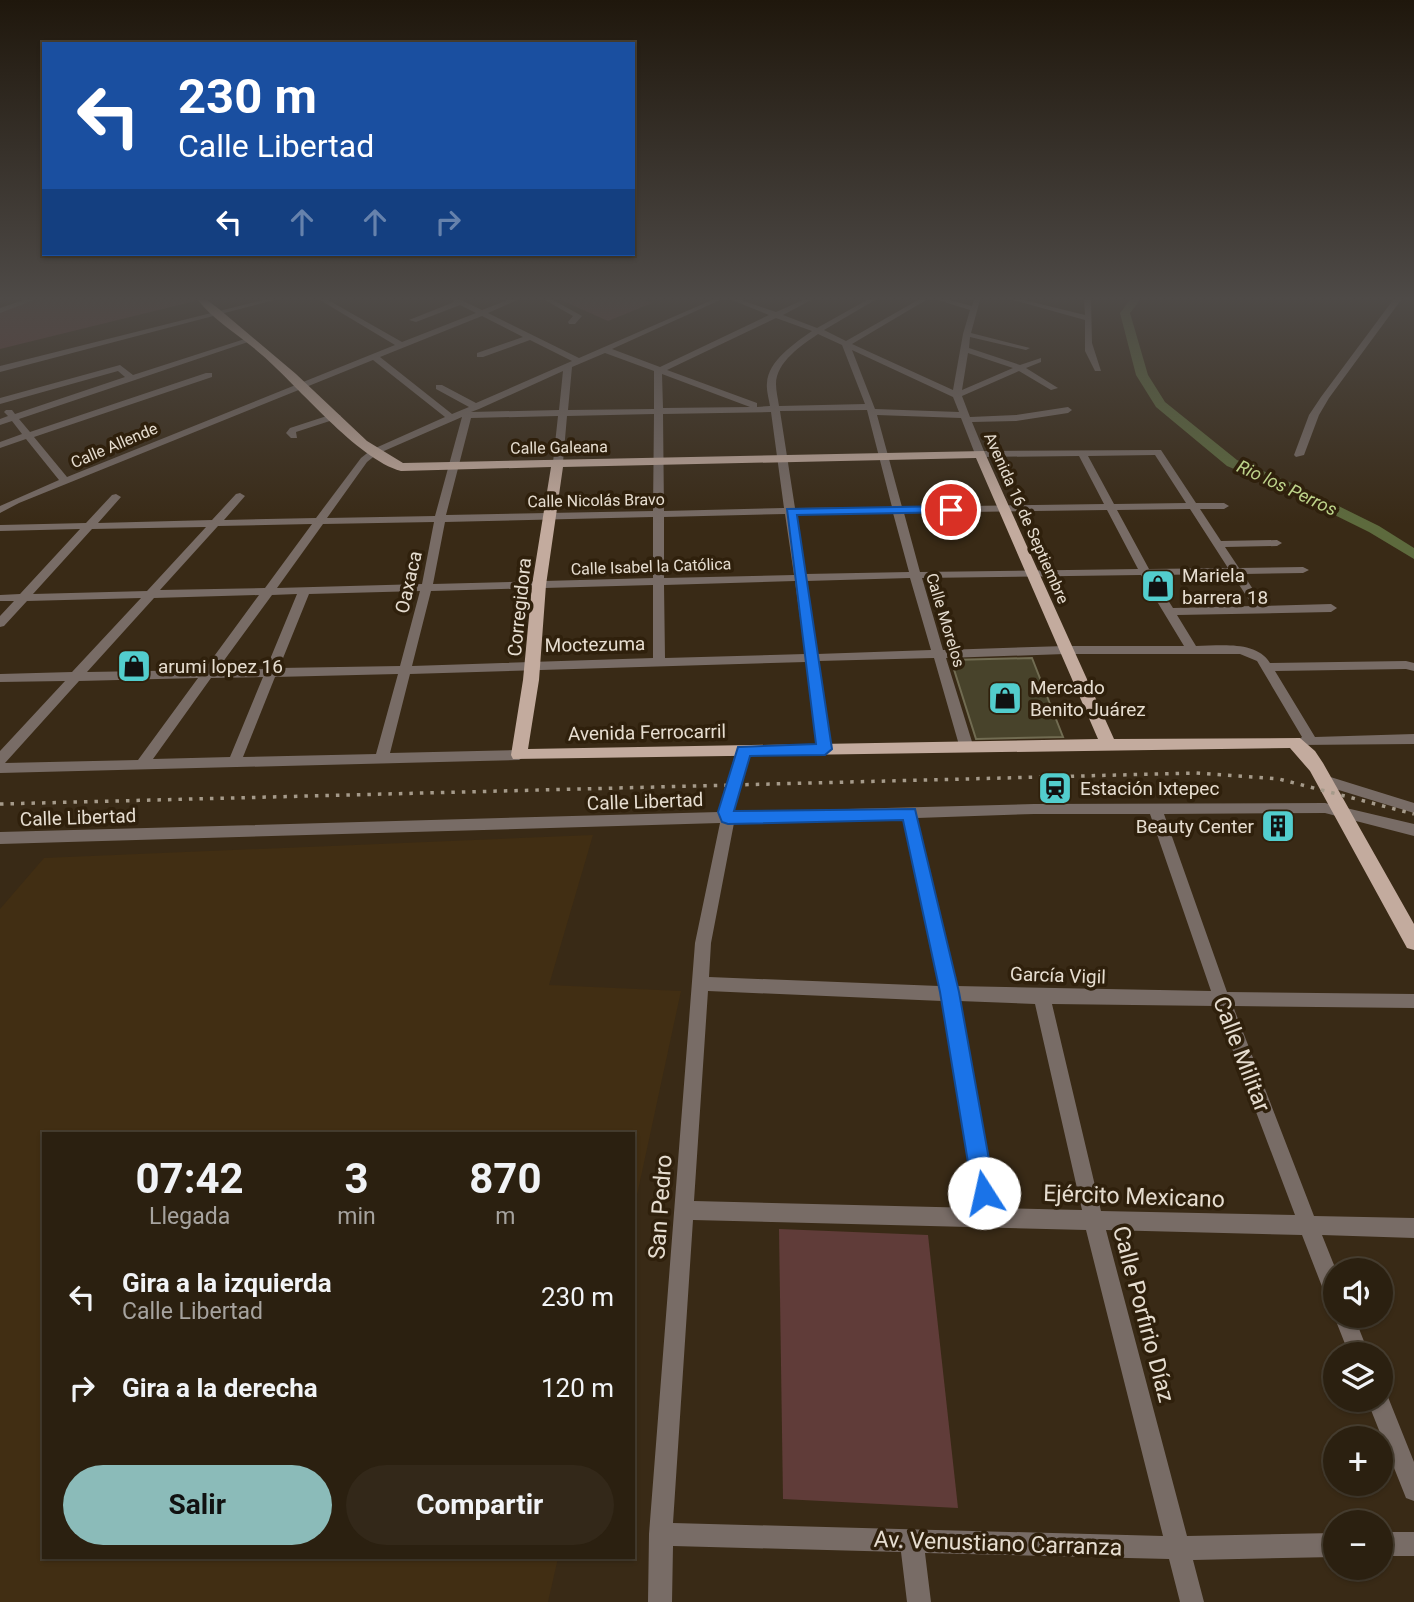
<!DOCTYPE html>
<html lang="es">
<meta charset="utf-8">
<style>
body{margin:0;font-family:Roboto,sans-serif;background:#332819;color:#f1f3f6;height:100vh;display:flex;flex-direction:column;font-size:26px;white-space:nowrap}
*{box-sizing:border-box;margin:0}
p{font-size:23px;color:#a6a39f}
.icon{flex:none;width:38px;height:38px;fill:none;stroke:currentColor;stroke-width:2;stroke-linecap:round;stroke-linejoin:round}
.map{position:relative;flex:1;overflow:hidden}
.side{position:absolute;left:42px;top:1132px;width:593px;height:427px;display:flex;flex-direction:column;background:#2b2010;border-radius:0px;box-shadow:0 2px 5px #0004,0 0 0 2px #473e30}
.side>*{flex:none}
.banner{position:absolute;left:42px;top:42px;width:593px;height:214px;border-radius:0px;box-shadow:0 2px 5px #0004,0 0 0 2px #473e30;background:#1a4fa0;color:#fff;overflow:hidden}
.buttons{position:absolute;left:1323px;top:1258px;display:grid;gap:14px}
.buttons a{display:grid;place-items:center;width:70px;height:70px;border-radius:50%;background:#2b2010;box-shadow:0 2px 5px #0004,0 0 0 2px #473e30;font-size:35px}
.pin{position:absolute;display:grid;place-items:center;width:60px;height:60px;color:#fff;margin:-30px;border:4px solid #fff;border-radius:50%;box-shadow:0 2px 7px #0007}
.me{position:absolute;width:77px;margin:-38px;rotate:350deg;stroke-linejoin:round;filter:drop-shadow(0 0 5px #0008)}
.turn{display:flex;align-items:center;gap:24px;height:147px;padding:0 21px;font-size:32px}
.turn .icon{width:91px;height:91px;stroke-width:2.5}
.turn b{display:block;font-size:49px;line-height:60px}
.lanes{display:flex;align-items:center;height:66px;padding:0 21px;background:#0003;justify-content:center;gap:35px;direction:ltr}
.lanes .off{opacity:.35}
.eta{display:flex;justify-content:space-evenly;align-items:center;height:119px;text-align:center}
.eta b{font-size:42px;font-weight:700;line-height:49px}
.action{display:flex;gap:14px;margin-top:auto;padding:14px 21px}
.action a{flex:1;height:80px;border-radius:42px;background:#8bbbb9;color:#111;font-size:28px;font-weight:700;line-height:80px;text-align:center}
.action a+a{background:#332819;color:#f1f3f6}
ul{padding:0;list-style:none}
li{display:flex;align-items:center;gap:21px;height:91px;padding:0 21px}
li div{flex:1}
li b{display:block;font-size:26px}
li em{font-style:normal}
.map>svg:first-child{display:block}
.built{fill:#412e13}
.green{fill:#603c39}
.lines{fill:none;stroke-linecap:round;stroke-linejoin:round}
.river{fill:#5d6a3d;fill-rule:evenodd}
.building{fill:#48432b;stroke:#716c52;stroke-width:2}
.minor{fill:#786c66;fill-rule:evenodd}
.major{fill:#c3ab9e;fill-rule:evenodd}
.rail{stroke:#a59a8a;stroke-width:3.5;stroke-dasharray:3.5 7;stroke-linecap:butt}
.route{fill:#1a73e8;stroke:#114b97;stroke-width:2}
.labels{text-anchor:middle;stroke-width:7;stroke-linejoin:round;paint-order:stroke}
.far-street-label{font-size:16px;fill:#e6ddd0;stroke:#2f200c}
.far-water-label{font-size:18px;font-style:italic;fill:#bed48b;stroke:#2f200c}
.poi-label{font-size:19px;fill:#e6ddd0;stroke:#2f200c;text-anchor:start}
.street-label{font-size:19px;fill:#e6ddd0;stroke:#2f200c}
.near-street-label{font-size:23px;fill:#e6ddd0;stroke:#2f200c}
</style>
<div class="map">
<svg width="1414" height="1602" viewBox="0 0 1414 1602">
<rect width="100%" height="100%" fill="#392a16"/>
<!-- built -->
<polygon class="built" points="593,835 549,985 681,991 634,1209 634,1134 44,1134 44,1558 558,1558 548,1602 0,1602 0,909 44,858"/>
<!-- green -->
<g class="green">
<polygon points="35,300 194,300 195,301 0,349 0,312"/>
<polygon points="561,300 644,300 652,303 608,321"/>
<polygon points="779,1229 928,1235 958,1508 783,1499"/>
</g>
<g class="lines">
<!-- river -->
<polygon class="river" points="1130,300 1140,300 1130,313 1148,375 1165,402 1237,460 1294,484 1379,526 1414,548 1414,559 1369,532 1284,490 1227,466 1156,407 1136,375 1120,313"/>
</g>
<!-- building -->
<polygon class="building" points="1032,658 1063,737 976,739 951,660"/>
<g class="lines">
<!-- minor -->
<g class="minor">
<polygon points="24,300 34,300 0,313 0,308"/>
<polygon points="263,300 274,300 0,372 0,366"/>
<path d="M320,300H328L402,342L476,313L460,305L416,322L409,320L454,302L453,300H461L482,310L508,300H517L488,313L579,358L712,300H720L612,349L660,367L769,315L732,300H741L776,312L803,300H811L783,315L817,328L867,300H875L824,330L846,341L918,300H926L852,344L953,390L963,334L970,310L938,300H949L972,306L974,300H980L971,333L1030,348L1026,350L970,337L969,348L1020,365L1041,358V362L1026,368L1058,388L1051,390L1019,371L962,396L970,417L1016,415L1068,407L1072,410L1068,413L1016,421L972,422L984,451L1161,450L1196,503H1224L1229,506L1224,509H1200L1221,541L1277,540L1282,543L1277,546L1225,547L1239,568L1303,567L1309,570L1303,573L1243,574L1264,606L1331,604L1337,608L1331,612L1177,615L1196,646C1219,646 1256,640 1270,663L1406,661L1414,663V671L1406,669L1275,671L1315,737L1414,734V744L1298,745L1296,742L1302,737L1257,661L1240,654H1065L946,658L973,745L966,750L959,745L934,658L818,661L832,749L825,754L818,749L806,662L410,674L390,753L519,750L526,755L519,760L0,773V751L65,681L0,682V674L72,672L141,598L27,601L4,626L0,627V616L14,601H0V595L20,594L80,529L0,531V525L86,523L112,495L116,494L121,497L98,523L212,520L236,494L240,493L245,496L224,520L316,518L361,458L371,450L445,417L373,360L19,503L0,513V506L59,480L26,439L0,448V442L22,434L12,421L0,425V419L8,416L4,412L6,410H12L15,414L125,377L118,371L0,404V398L120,365L133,375L251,337V341L19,419L30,432L206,373H212V377L34,437L67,477L395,345ZM482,316L523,337L477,353V357H483L530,340L572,361L476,403L442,385H436V389L469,407L452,414L380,357ZM776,318L812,331C795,343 768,361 767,383C766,390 769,399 770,406L757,407V403L667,370ZM818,334L842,345L865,404L779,406C778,399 776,391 776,384C776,362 802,345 818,334ZM852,350L953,397L959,412L875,409ZM605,353L654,371V409L568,410L572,367ZM968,353L1013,368L962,390ZM563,371L559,410L471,412L479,409ZM662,374L750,407L663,408ZM867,410L892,507L795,508L780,411ZM771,412L784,508L664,511L663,414ZM654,414L653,511L446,515L471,418L558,416L553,462L558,465L563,462L567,416ZM877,415L961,418L975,454L980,457L1079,456L1104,504L902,507ZM462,417L435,516L327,518L367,462L377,454ZM1155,455L1186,503L1114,504L1088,456ZM1190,509L1228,568L1149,569L1117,510ZM1107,510L1138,569L920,572L904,513ZM893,513L909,572L805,574L796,514ZM785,514L794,575L664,578V517ZM653,517V578L433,584L445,522ZM434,522L422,584L277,588L323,524ZM312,524L265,588L160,590L218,526ZM206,527L147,591L33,594L92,529ZM1232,574L1253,606L1173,608L1152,575ZM1141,575L1184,646H1065L943,650L922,578ZM910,578L931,650L817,654L806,581ZM795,581L805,654L665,658L664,585ZM653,585V658L412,666L431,591ZM420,591L400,666L279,668L309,594ZM297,594L266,669L217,670L272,595ZM259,595L204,670L87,672L154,598ZM398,674L376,754L243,757L275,677ZM263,677L230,757L153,759L211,678ZM198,678L138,760L5,763L79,681Z"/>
<polygon points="545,300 553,300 582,316 575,324 569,324 568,322 573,316"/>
<polygon points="1013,300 1024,300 1085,315 1084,300 1091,300 1092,343 1101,371 1095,371 1085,351 1085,320"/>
<polygon points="1393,300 1401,300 1329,398 1319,415 1304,455 1296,457 1294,455 1309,415 1321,397"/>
<polygon points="336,413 341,416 339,418 296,432 297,438 291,438 286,433 290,428"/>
<path d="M743,746L750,751L733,812L1034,804L1325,803L1414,824V836L1325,813L1164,814L1227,992L1414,994V1008L1233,1006L1314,1216L1414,1218V1238L1322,1235L1336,1270L1335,1305L1328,1302L1302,1235L1106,1230L1187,1536L1335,1533V1557L1193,1560L1204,1602H1180L1169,1559L925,1553L931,1602H907L901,1552L673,1546L672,1602H648L649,1534L695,943L720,823L0,844V832L719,812L736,751ZM1034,814H1150L1211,991L956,986L917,818ZM903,818L939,986L709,977L711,943L734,823ZM708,991L942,1001L977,1208L694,1201ZM959,1001L1035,1004L1082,1210L996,1208ZM1052,1004L1216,1006L1295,1215L1101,1211ZM693,1220L1086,1230L1163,1536L673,1523Z"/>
<polygon points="1324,775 1414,803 1414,813 1319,784 1317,780"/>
<polygon points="1335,1312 1335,1316 1354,1316 1369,1354 1349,1354 1334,1316"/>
<polygon points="1381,1390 1386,1392 1414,1462 1414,1501 1406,1498 1367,1400 1381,1400"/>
<rect x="1381" y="1532" width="33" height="24"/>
</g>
<!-- major -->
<path class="major" d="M198,300H207L219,309L296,374L367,441L403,463L984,451L1114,739L1300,738L1315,751L1323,763L1414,924V950L1407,948L1310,771L1290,748L513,759L511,755L523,680L532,585L551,467L401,471C357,459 299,387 262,355C242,337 213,320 198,300ZM976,458L1098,739L528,749L539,680L546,585L563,467Z"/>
<!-- rail -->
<polyline class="rail" points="0,804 1196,773 1279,779 1414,814"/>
</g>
<!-- sky -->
<linearGradient id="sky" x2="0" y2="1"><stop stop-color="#1f170c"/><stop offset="0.57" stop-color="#4e4a47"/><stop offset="1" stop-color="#4e4a47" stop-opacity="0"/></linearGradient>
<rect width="1414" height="524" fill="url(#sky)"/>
<!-- route -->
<polygon class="route" points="951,506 957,510 955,512 797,515 832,749 825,755 750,756 734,811 915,809 959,992 995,1193 992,1201 984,1204 976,1201 973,1193 940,992 903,820 728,824 722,822 718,812 738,747 816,744 787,509"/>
<!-- icons -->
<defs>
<g id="shop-square" transform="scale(1.75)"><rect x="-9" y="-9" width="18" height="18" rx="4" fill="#52cdcd" stroke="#2f200c"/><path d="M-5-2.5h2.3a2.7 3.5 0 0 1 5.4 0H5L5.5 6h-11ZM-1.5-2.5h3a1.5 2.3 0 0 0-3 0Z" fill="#111"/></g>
<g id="station-square" transform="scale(1.75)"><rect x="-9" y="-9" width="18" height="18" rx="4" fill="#52cdcd" stroke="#2f200c"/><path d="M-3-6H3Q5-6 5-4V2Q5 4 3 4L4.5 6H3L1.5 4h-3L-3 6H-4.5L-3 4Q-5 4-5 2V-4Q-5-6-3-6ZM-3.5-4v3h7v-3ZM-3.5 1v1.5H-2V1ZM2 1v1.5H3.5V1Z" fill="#111"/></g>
<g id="building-square" transform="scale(1.75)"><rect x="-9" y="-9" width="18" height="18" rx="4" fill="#52cdcd" stroke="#2f200c"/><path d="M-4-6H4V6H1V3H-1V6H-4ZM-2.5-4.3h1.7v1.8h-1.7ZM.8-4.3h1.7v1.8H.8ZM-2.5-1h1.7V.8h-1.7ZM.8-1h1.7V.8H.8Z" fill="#111"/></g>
</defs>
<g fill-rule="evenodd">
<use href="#shop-square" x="1158" y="586"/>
<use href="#shop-square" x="134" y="666"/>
<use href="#shop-square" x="1005" y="698"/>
<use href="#station-square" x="1055" y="788"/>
<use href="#building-square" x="1278" y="826"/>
</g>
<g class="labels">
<!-- far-street labels -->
<g class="far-street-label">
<text transform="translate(114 445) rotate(-23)" y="6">Calle Allende</text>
<text transform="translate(559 447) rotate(-1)" y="6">Calle Galeana</text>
<text transform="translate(596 500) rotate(-1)" y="6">Calle Nicolás Bravo</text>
<text transform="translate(1027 518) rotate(66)" y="6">Avenida 16 de Septiembre</text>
<text transform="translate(651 566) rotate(-2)" y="6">Calle Isabel la Católica</text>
<text transform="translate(946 620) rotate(73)" y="6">Calle Morelos</text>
</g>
<!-- far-water labels -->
<g class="far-water-label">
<text transform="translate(1287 488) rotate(25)" y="6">Rio los Perros</text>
</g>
<!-- poi labels -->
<g class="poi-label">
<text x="1182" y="582">Mariela<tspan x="1182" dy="22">barrera 18</tspan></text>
<text x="158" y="673">arumi lopez 16</text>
<text x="1030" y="694">Mercado<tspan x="1030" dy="22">Benito Juárez</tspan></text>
<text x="1080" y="795">Estación Ixtepec</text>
<text x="1254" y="833" text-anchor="end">Beauty Center</text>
</g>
<!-- street labels -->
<g class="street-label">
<text transform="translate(408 582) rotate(-77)" y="7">Oaxaca</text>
<text transform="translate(519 607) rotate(-84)" y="7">Corregidora</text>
<text transform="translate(595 644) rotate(-1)" y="7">Moctezuma</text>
<text transform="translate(647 732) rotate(-1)" y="7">Avenida Ferrocarril</text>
<text transform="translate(645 801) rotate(-2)" y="7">Calle Libertad</text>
<text transform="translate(78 817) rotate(-2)" y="7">Calle Libertad</text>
<text transform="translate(1058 975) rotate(2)" y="7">García Vigil</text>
</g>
<!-- near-street labels -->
<g class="near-street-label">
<text transform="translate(1242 1054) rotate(69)" y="8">Calle Militar</text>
<text transform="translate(1134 1196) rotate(2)" y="8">Ejército Mexicano</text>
<text transform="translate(660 1207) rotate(-86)" y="8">San Pedro</text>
<text transform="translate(1144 1314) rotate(75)" y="8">Calle Porfirio Díaz</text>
<text transform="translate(998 1543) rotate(2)" y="8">Av. Venustiano Carranza</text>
</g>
</g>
</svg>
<div class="buttons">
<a><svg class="icon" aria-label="sound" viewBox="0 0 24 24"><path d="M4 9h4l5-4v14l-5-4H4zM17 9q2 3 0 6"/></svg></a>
<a><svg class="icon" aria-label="layers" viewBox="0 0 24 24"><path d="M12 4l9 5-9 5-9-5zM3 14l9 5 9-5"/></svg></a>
<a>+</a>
<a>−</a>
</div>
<div class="pin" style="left:951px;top:510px;background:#d93025"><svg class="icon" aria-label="arrive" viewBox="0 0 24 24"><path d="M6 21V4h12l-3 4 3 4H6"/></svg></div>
<svg class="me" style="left:984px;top:1193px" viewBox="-20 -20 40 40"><circle r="19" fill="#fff"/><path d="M0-13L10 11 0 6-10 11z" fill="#1a73e8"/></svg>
<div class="banner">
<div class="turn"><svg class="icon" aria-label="left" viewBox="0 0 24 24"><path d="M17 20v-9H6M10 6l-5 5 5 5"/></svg><div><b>230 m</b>Calle Libertad</div></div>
<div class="lanes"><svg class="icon" aria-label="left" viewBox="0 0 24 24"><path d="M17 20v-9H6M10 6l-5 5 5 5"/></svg><svg class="icon off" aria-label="ahead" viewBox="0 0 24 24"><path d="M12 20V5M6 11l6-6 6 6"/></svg><svg class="icon off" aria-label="ahead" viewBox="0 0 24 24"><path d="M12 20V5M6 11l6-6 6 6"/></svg><svg class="icon off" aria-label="right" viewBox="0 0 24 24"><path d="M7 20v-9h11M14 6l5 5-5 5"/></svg></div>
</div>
<section class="side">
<div class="eta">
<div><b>07:42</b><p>Llegada</p></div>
<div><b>3</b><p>min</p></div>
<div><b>870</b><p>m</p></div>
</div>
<ul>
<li><svg class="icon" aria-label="left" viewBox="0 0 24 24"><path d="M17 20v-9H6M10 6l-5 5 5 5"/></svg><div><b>Gira a la izquierda</b><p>Calle Libertad</p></div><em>230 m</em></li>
<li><svg class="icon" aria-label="right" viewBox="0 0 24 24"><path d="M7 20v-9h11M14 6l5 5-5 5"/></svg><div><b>Gira a la derecha</b></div><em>120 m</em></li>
</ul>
<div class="action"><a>Salir</a><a>Compartir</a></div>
</section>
</div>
